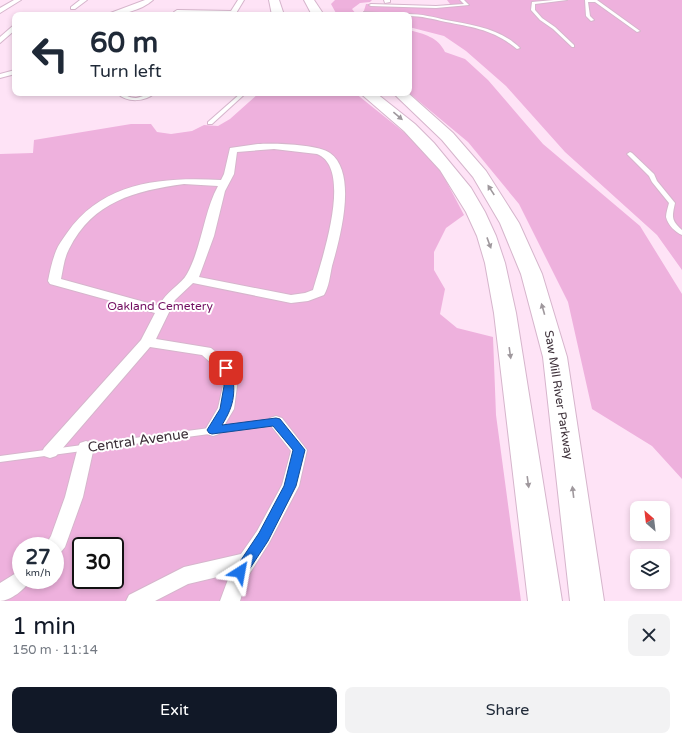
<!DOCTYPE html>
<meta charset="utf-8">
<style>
body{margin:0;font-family:"Varela Round",sans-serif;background:#f2f2f3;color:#1f2937;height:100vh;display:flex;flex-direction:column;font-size:15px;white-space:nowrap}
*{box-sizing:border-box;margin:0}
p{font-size:13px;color:#747a83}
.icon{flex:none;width:22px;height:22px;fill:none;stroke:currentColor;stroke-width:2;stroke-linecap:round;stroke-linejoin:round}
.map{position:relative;height:601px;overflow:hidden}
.details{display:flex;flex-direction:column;background:#fff;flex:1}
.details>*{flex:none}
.top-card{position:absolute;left:12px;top:12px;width:400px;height:84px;border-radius:8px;box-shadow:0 2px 6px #0003;background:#fff;color:#1f2937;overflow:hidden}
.needle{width:26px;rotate:332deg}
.buttons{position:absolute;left:630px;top:501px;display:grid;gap:8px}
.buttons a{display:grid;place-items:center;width:40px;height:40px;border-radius:8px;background:#fff;box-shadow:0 2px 6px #0003;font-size:20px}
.speed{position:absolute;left:12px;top:537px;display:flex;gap:8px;font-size:20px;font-weight:700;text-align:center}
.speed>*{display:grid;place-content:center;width:52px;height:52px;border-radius:50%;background:#fff;box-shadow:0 2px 6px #0003;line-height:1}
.speed small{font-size:10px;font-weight:400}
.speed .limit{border:2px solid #111;border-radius:6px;background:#fff;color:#111}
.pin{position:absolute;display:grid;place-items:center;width:34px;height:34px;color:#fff;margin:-17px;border-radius:8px;box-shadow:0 2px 6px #0006}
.me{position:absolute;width:44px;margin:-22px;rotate:34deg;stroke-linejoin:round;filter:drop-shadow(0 0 3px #0008)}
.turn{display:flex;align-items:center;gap:14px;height:84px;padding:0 12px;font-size:18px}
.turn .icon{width:52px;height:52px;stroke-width:2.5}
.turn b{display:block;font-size:28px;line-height:34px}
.round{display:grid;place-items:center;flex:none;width:42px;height:42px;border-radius:8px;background:#f2f2f3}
.headline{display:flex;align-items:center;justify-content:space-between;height:68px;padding:0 12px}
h1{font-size:24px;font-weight:600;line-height:30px;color:#111827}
.action{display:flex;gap:8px;margin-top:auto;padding:8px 12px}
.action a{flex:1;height:46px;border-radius:8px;background:#111827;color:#fff;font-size:16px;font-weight:600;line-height:46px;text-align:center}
.action a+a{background:#f2f2f3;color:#1f2937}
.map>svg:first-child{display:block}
.green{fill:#eeb1dd;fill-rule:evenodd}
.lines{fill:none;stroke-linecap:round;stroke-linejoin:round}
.lane-casing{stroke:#d6b5cc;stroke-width:2}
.street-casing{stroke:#d6b5cc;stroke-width:2}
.highway-casing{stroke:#d6b5cc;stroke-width:2}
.lane{fill:#fff;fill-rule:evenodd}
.street{fill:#fff;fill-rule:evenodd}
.highway{fill:#fff;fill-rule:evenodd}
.oneway{fill:#9f989d}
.route{fill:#1a73e8;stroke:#114b97}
.labels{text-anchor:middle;stroke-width:4;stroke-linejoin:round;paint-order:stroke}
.park-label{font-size:12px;fill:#721061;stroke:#fff}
.street-label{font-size:12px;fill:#3f323b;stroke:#fff}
.near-street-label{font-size:14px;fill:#3f323b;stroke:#fff}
</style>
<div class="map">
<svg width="682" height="601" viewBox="0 0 682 601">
<rect width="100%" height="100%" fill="#fee3f6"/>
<!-- green -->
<g class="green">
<polygon points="335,0 372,0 370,2 360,3 352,9 356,14 362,15 337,15 331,4"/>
<polygon points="447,0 682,0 682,270 657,235 565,152 506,86 466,51 444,36 409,27 409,15 363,14 366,4 437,6 450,4"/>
<path d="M409,30C424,34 438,37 445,52L465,59L488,80L543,144L640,226L682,294V479L652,446L592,409L568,302L519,204L468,142L409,93Z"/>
<path d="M259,93H355L410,137L442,173L464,215L446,228L434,252V270L445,289L440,314L457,328L493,337L496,415L521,601H0V154L33,153L34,140L131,124H151L157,132L171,134L192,131L204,125L218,126L230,119ZM21,546H55V580H21ZM81,546H115V580H81Z"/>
</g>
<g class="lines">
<!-- lane casing -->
<g class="lane-casing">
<g id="lane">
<polygon points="460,0 464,0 469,5 436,8 371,6 369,5 371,4 436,6 464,4"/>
<polygon points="554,0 567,0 535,4 535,10 542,18 555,27 574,45 574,47 572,47 553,29 540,20 531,10 532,2"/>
<polygon points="585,0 597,0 640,31 637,32 595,2 588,2 590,16 594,20 591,21 586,16"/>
<polygon points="364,12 394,14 396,15 365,14"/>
<path d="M409,14C421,14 434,17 446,20C472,25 500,28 520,48L517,49C494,30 473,27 446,22C433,19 421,16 409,16V15H407Z"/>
<path d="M117,93C124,93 128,98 136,98C143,97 148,93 155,93C145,102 127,103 117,93Z"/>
<polygon points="241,93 246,93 212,124 208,124 208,122"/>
<path d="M630,152L632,153L654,174L657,181L675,203C672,217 671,220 682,230V235C675,232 668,225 666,217C666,213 668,207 669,203L652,182L649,176L627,154Z"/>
<polygon points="276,419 279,420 280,422 279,424 276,425 0,462 0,456"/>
</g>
</g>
<!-- street casing -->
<g class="street-casing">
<g id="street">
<polygon points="14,0 21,0 0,13 0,8"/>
<polygon points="80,0 87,0 75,9 71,9 71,7"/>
<path d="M145,0H153C141,11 120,15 105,15Z"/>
<polygon points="238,0 244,0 235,15 177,14 174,12 177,10 231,11"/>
<polygon points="384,0 390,0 390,2 385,3"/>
<polygon points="15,24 15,30 0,43 0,37"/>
<polygon points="15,70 15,74 0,78 0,74"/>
<path d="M258,144C273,143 318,144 330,153C358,173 340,238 332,266C330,275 329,287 324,295L308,301L291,303L193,283L175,300L156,339L211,348L231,364L237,386L234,409L219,434L213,436L207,434L205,430L218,408L223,386L219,370L202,355L150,347L56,456L50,458L44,456L42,452L44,448L141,340L155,313L50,284L48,281C50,271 52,261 56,251C58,245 63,239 67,233C103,181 163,177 221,180L224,174L230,148ZM274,149L317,154C354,168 321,262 313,290L305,293L291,295L199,277L214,236L225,191L234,174L237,152ZM184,184L218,186C204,211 202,247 187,274C181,285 166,291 159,306L61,279C63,270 64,258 69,249C93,201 135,191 184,184Z"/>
<polygon points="276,416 282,418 307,450 299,486 269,543 248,576 240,601 220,601 230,574 188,584 155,601 126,601 129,595 184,567 241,554 257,531 282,485 291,451 268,422 270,418"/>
<polygon points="86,441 92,443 94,447 83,497 65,547 61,552 55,554 55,546 45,546 51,536 65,497 78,447 80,443"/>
<path d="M21,570V580H30C26,589 10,601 0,601V583Z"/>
</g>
</g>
<!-- highway casing -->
<g class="highway-casing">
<g id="highway">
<polygon points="269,0 279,0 284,15 272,15"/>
<polygon points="304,0 314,0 324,15 312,15"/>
<polygon points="360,93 376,93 415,124 434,143 471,188 485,212 496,236 505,263 516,313 562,601 528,601 494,313 485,263 477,236 466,212 440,170 404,131"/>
<polygon points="393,93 408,93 453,133 486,171 519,223 542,274 567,357 604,601 570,601 543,357 521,274 500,223 473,177 442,140"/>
</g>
</g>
<!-- lane -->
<use href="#lane" class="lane"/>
<!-- street -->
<use href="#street" class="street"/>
<!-- highway -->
<use href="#highway" class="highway"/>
</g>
<!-- one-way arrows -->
<defs><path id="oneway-solid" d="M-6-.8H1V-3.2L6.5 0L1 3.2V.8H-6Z"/></defs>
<g class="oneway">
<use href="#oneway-solid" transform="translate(398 116) rotate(40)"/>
<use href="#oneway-solid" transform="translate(491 190) rotate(-123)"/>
<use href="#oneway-solid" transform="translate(489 243) rotate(70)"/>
<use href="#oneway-solid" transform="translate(543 309) rotate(-106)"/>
<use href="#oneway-solid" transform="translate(510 353) rotate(82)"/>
<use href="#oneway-solid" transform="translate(528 482) rotate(82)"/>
<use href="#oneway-solid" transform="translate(573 492) rotate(-97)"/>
</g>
<!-- route -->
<path class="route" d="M226,364L231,368C236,391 235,404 222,425L276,418L280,419L305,450L296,486L268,541L245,576L240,578L235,576L233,572L259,533L284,486L293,450L273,426L212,434L209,433L207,430L220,409L224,386L221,368Z"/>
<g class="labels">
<!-- park labels -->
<g class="park-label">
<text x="160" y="310">Oakland Cemetery</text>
</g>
<!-- street labels -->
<g class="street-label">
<text transform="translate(559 395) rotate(81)" y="4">Saw Mill River Parkway</text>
</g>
<!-- near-street labels -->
<g class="near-street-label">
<text transform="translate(138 440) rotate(-8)" y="5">Central Avenue</text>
</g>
</g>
</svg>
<div class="buttons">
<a><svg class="needle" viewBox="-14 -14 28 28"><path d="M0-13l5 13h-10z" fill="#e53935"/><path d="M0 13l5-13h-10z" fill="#747a83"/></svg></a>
<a><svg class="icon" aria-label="layers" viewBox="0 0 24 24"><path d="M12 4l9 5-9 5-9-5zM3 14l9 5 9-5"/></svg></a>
</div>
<div class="speed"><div>27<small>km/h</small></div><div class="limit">30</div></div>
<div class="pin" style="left:226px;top:368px;background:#d93025"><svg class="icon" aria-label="arrive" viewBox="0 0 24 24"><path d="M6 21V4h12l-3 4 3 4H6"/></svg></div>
<svg class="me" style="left:240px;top:572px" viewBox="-20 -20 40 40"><path d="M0-17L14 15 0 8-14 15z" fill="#1a73e8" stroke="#fff" stroke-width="4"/></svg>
<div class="top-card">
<div class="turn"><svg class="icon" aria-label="left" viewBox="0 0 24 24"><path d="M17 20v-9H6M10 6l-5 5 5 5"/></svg><div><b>60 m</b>Turn left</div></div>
</div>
</div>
<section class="details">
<div class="headline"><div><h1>1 min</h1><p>150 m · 11:14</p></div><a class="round"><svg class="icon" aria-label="close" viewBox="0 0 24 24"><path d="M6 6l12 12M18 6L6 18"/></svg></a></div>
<div class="action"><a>Exit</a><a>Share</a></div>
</section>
